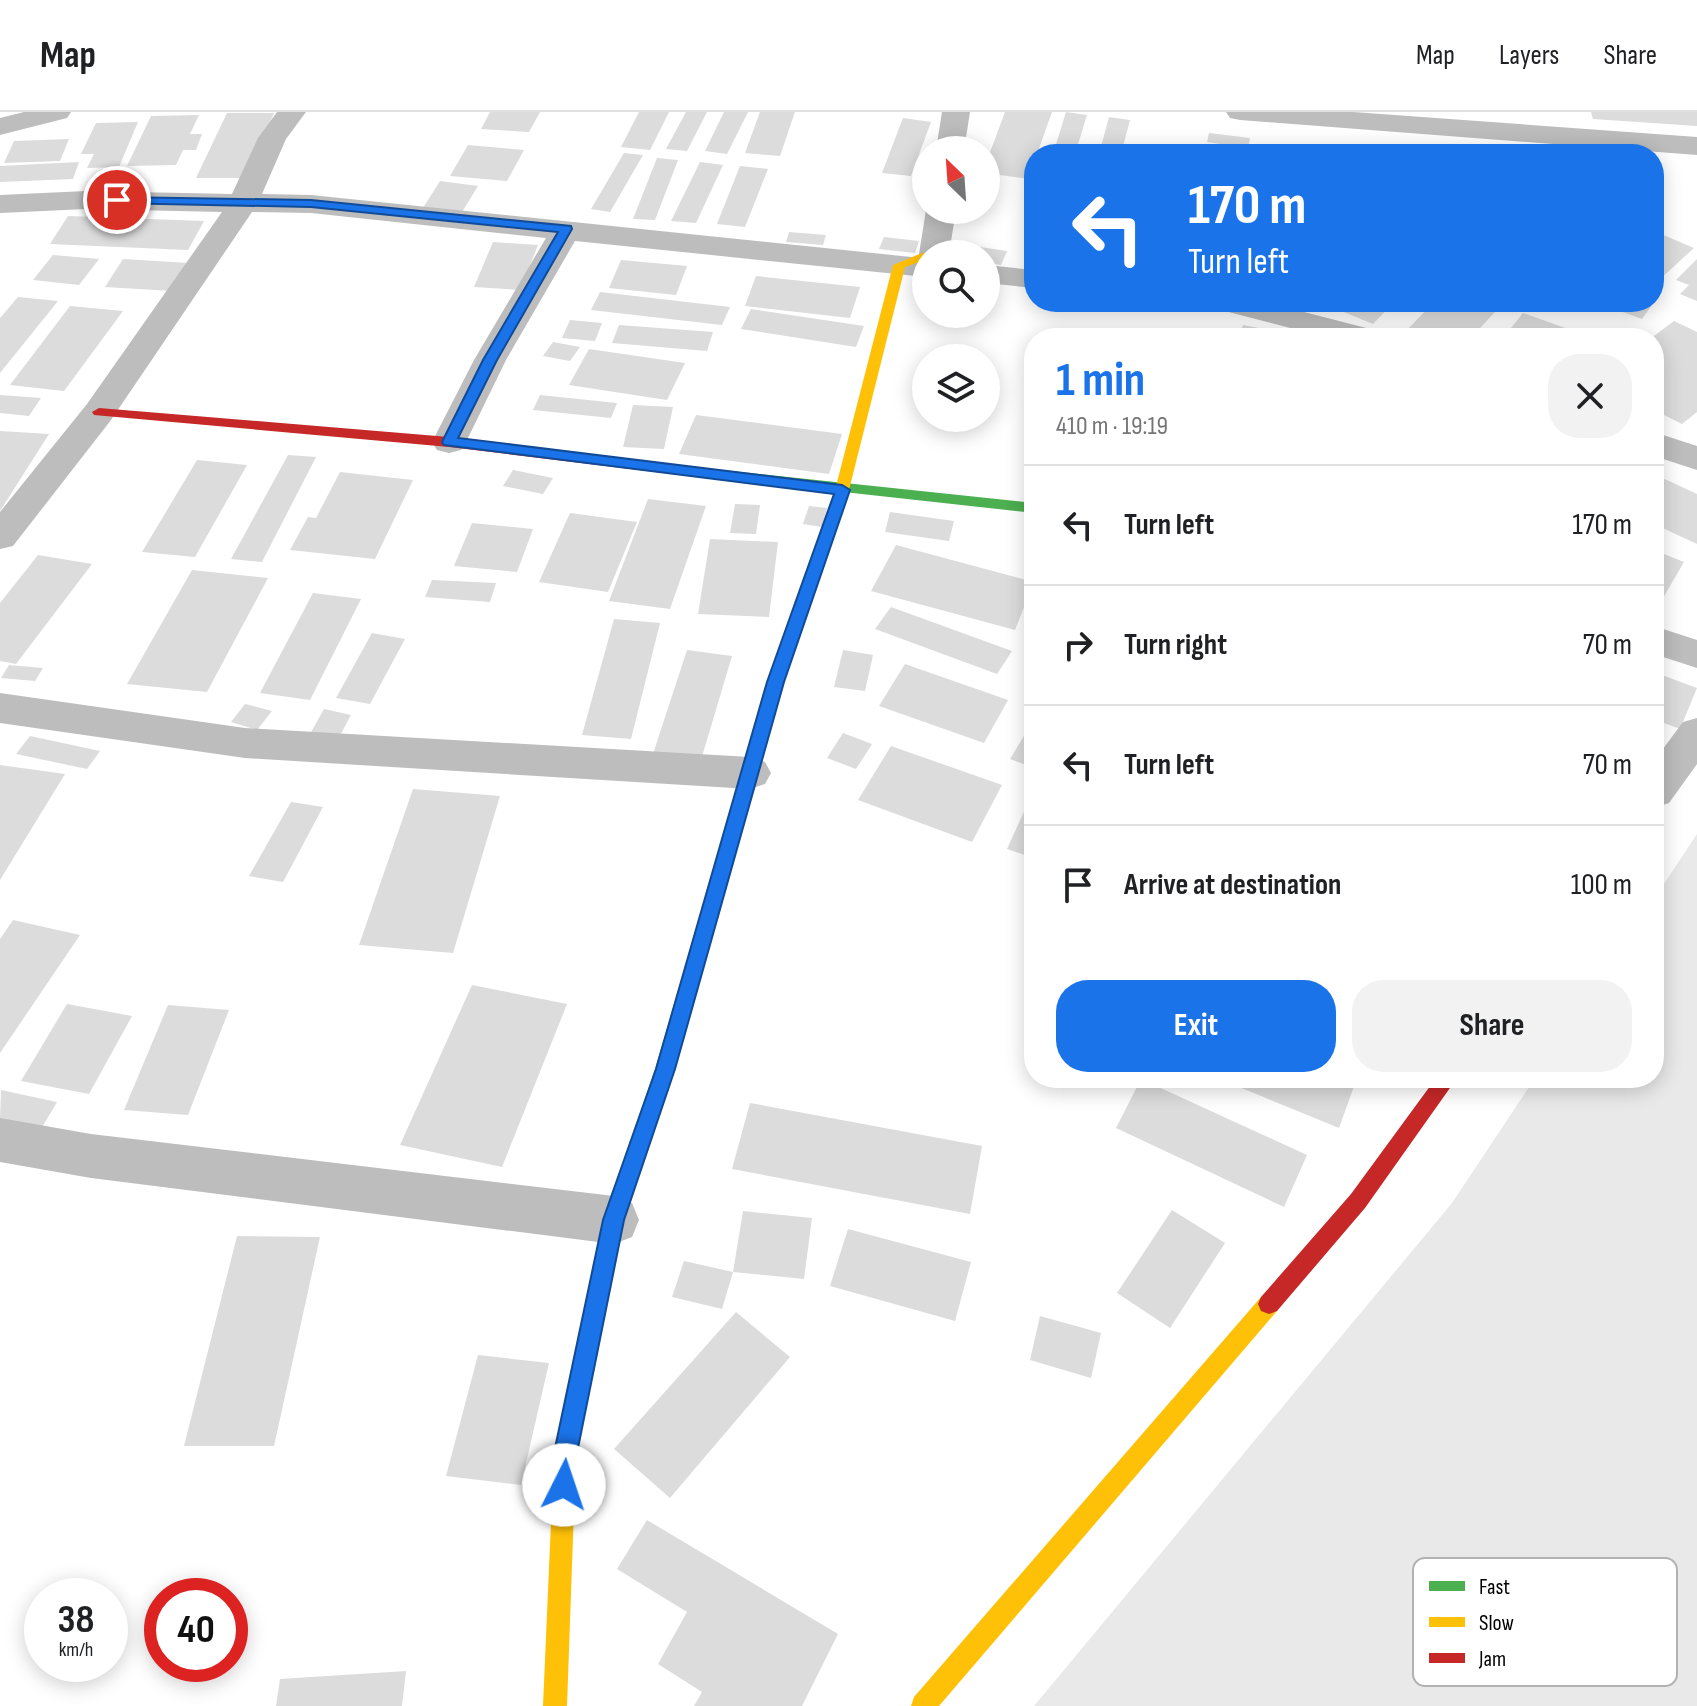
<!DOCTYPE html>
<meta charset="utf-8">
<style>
body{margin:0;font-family:"Sofia Sans Condensed",sans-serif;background:#f2f2f2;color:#202124;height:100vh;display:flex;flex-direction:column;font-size:30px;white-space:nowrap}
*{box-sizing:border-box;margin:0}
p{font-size:26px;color:#757577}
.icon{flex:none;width:44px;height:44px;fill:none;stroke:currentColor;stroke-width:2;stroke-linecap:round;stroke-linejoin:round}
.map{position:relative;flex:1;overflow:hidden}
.details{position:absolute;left:1024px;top:216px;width:640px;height:760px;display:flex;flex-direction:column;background:#fff;border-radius:32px;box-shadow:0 4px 20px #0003}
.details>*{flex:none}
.banner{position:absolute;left:1024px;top:32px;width:640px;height:168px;border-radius:32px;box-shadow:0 4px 20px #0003;background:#1a73e8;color:#fff;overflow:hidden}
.needle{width:52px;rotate:335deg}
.buttons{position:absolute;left:912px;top:24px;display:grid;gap:16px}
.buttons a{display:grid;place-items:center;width:88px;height:88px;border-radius:50%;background:#fff;box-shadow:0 4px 20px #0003;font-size:40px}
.speed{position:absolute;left:24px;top:1466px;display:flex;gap:16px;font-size:40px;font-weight:700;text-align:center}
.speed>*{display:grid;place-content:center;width:104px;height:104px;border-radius:50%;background:#fff;box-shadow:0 4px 20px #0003;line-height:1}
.speed small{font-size:20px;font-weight:400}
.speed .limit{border:12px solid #d22;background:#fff;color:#111}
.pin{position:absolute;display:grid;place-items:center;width:68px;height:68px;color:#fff;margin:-34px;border:4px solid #fff;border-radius:50%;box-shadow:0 2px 8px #0007}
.me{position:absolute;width:88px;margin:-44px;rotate:4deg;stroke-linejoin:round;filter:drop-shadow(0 0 6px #0008)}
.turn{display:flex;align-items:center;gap:28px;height:168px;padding:0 32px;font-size:36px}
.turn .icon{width:104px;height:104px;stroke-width:2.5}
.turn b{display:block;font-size:56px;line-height:68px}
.round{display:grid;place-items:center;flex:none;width:84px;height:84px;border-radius:32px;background:#f2f2f2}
.summary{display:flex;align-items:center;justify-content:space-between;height:136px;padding:0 32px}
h1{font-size:48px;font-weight:700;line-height:60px;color:#1a73e8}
.primary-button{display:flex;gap:16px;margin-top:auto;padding:16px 32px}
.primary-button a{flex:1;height:92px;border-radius:32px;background:#1a73e8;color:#fff;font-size:32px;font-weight:700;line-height:92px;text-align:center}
.primary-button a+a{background:#f2f2f2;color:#202124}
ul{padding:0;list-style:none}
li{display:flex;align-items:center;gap:24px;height:120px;padding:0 32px;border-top:2px solid #e0e0e0}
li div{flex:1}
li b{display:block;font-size:30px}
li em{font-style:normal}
header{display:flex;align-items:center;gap:48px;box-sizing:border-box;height:112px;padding:0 40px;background:#fff;border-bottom:2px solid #e0e0e0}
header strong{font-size:38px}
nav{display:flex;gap:44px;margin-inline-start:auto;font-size:28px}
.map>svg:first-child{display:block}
.green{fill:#e9e9e9}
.building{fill:#dcdcdc}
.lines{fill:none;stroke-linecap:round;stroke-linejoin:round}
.street{fill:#bdbdbd;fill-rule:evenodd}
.fast{fill:#4caf50;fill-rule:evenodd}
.slow{fill:#ffc107;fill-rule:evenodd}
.jam{fill:#c62828;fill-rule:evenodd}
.route{fill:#1a73e8;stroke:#114b97;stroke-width:2}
.key{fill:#fff;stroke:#b2b2b2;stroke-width:2}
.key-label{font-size:22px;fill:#000}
</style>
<header>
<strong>Map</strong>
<nav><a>Map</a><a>Layers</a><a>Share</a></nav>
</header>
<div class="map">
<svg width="1697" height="1594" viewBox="0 0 1697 1594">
<rect width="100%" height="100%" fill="#fff"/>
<!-- green -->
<polygon class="green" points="1697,722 1697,1594 1034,1594 1452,1091 1535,966 1654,966 1654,787"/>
<!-- building -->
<g class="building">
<polygon points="490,0 540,0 529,20 481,17"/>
<polygon points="639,0 669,0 650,38 621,35"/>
<polygon points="686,0 707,0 687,39 666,37"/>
<polygon points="724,0 748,0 727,42 705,39"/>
<polygon points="760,0 795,0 780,44 745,41"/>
<polygon points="1005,0 1052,0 1037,42 1034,42 1029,67 986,61 986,51"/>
<polygon points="1066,0 1087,3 1075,42 1053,42"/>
<polygon points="1591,0 1697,0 1697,14 1593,7"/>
<polygon points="227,1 274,1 245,66 196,66"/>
<polygon points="199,3 190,22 202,22 196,38 183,38 176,53 127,54 151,4"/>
<polygon points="1109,5 1130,8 1121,42 1099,42"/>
<polygon points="903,6 931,10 911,64 882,61"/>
<polygon points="138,10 119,55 87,56 94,42 81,42 96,11"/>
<polygon points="1209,21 1250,26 1248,36 1207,30"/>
<polygon points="69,27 60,49 4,51 14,29"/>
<polygon points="468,33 524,38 507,69 450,64"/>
<polygon points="624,41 643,43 610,100 591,97"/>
<polygon points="657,46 678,48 655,108 633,107"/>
<polygon points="79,50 73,67 0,70 0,54"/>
<polygon points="700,50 723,53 696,111 671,109"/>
<polygon points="740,54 768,57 745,115 717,112"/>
<polygon points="440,69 478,74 462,100 423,96"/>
<polygon points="68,104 204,109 188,138 50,132"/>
<polygon points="1654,119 1694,136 1659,168 1654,166"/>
<polygon points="789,120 826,123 823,133 786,130"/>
<polygon points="884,125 919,129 915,141 879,137"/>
<polygon points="493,130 538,133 520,178 474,175"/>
<polygon points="980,135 1007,139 1001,153 986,151 986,142 977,142"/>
<polygon points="53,143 99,147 79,173 33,168"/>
<polygon points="123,147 189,151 172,179 105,175"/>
<polygon points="1697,147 1697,189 1680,182 1689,173 1676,168"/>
<polygon points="621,148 687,154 676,183 609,176"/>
<polygon points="756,164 860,175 850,206 745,194"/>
<polygon points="600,180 730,195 722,213 591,198"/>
<polygon points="18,185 58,189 0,261 0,206"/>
<polygon points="1333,190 1394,190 1373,212 1329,194"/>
<polygon points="1434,190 1504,190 1471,226 1423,226 1406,219"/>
<polygon points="1595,190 1654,190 1642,207"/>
<polygon points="70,194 123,199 64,279 10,273"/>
<polygon points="751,197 864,214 856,235 741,217"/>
<polygon points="1523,201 1593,226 1503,226"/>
<polygon points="570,208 602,211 595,229 562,226"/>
<polygon points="1674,209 1697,220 1697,300 1682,312 1654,298 1654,224"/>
<polygon points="619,213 713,220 707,239 612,231"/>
<polygon points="1243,213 1269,218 1267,226 1239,226"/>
<polygon points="553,230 580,235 570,249 543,244"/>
<polygon points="589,237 685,251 667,288 569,273"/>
<polygon points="0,283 41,286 29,304 0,301"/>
<polygon points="540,283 617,291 611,306 533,298"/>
<polygon points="633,293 673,295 664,337 623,335"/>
<polygon points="696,303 842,322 829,362 679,342"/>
<polygon points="0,319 49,322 0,399"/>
<polygon points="288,343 316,345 262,450 231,447"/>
<polygon points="197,348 247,353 195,445 142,440"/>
<polygon points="513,358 553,366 543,382 503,374"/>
<polygon points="340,360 413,368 375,447 290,438 308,405 316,406"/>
<polygon points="1654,362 1697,382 1697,432 1654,412"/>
<polygon points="648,387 706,394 670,497 609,489"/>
<polygon points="735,392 760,393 756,422 730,421"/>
<polygon points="809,394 827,396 822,415 803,412"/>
<polygon points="890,400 954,409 949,429 885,420"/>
<polygon points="570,401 637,410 608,480 539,470"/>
<polygon points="472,411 533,417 517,460 454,454"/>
<polygon points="710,427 778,430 769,505 698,502"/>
<polygon points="896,433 1034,470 1015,518 871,479"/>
<polygon points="1654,438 1684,450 1656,498 1654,497"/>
<polygon points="38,443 92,452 16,552 0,549 0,491"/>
<polygon points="192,458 268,466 207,580 127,572"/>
<polygon points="432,468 496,471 490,490 425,485"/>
<polygon points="313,481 361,487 310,588 260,581"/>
<polygon points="891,495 1012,539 997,562 875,517"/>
<polygon points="614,507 660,511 631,627 582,623"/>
<polygon points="372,521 405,527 370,592 336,586"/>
<polygon points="687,538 732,544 701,648 653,642"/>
<polygon points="843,538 873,543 865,579 834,575"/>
<polygon points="905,552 1008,588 984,631 879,594"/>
<polygon points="9,553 43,556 35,569 1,566"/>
<polygon points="1662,563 1697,576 1680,617 1654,607 1654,582"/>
<polygon points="245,592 272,599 257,618 231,610"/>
<polygon points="324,597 351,603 338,627 310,622"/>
<polygon points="1034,607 1034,656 1010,647"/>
<polygon points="843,621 872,632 856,657 827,646"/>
<polygon points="30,624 100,639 87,657 16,642"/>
<polygon points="891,634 1002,673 972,730 858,688"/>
<polygon points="0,653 65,662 0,768"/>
<polygon points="413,677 500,684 453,841 359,833"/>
<polygon points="291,690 323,695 283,770 249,764"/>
<polygon points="1027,693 1034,696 1034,746 1007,737"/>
<polygon points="13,808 80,823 0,941 0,827"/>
<polygon points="472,873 567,892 502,1055 400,1033"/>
<polygon points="67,892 132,904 89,982 21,969"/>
<polygon points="168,893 229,898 188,1003 124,998"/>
<polygon points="1217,966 1357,966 1339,1016"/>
<polygon points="1141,967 1307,1043 1284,1095 1116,1016"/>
<polygon points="1,978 57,990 41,1017 0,1007"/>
<polygon points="750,991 982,1034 970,1102 732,1057"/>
<polygon points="1172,1098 1225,1131 1170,1216 1117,1181"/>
<polygon points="743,1099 812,1106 804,1167 733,1160 722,1197 672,1185 684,1149 733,1160"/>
<polygon points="848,1117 971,1150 955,1209 830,1174"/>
<polygon points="237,1124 320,1125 274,1334 184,1334"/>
<polygon points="736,1200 790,1245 670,1386 614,1337"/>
<polygon points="1040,1204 1101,1221 1091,1266 1030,1248"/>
<polygon points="478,1243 549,1251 521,1373 446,1364"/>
<polygon points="647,1408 838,1522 802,1594 694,1594 702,1580 658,1552 687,1500 617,1457"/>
<polygon points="406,1559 402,1594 276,1594 280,1567"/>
</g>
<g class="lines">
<!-- street -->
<g class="street">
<polygon points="24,0 71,0 67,6 0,23 0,6"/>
<polygon points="277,0 306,0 286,27 262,82 311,83 921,146 919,142 926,98 956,98 949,142 926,142 926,165 575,129 506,248 466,330 461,338 449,341 437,338 432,330 474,248 546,126 311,101 252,100 111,308 13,434 0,437 0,400 87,292 222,100 86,97 0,101 0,83 86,79 232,82 258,26"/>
<polygon points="942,0 970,0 964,38 936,38"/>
<polygon points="1226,0 1353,0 1697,25 1697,43 1240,8 1230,6"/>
<polygon points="986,153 1034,158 1034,176 986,171"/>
<polygon points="1212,190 1265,190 1378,219 1383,226 1329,226 1217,197"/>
<polygon points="1654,320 1697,334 1697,358 1654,344"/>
<polygon points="1654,514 1697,528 1697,556 1654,542"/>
<polygon points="0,581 245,616 750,645 765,650 771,661 765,672 750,677 245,646 0,611"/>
<polygon points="1697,606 1697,652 1669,691 1654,696 1654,649 1683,610"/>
<polygon points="0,1006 91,1022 614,1084 632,1091 639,1108 632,1125 614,1132 91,1066 0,1050"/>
</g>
<!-- fast -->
<g class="fast">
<polygon points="722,358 1034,391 1034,401 717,366 717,360"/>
<polygon points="716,773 722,775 725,780 675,957 624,1108 613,1158 610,1165 603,1168 596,1165 593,1158 604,1108 655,957 707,780 710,775"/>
</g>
<!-- slow -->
<g class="slow">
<polygon points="922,141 931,142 926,142 926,148 905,155 849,378 784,570 725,780 722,785 710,785 707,780 768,570 835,378 893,153"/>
<polygon points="603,1148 610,1151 613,1158 576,1341 567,1594 543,1594 554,1341 593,1158 596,1151"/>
<polygon points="1269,1182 1277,1185 1280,1192 1277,1199 939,1594 911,1594 914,1585 1261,1185"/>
</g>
<!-- jam -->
<g class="jam">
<polygon points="99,296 449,325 722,358 729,363 722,368 449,335 94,303 92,300"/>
<polygon points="1436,966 1457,966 1365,1096 1277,1199 1269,1202 1261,1199 1258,1192 1261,1185 1351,1082"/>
</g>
</g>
<!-- route -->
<polygon class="route" points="117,85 311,88 571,114 572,117 497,248 458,326 842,373 850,378 784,570 675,957 624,1108 577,1341 575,1373 572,1381 564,1384 556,1381 552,1373 554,1341 603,1108 656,957 767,570 834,382 444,333 442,330 483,248 558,120 311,95 113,91 111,88"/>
<!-- legend -->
<rect x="1413" y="1446" width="264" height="128" rx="12" class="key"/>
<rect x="1429" y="1469" width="36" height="10" fill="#4caf50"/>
<rect x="1429" y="1505" width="36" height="10" fill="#ffc107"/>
<rect x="1429" y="1541" width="36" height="10" fill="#c62828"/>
<g class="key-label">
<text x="1479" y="1482">Fast</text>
<text x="1479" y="1518">Slow</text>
<text x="1479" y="1554">Jam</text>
</g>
</svg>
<div class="buttons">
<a><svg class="needle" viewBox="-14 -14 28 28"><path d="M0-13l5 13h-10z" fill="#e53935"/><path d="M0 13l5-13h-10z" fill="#757577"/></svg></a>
<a><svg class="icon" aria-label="search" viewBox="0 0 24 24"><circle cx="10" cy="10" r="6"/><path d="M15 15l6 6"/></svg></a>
<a><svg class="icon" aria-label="layers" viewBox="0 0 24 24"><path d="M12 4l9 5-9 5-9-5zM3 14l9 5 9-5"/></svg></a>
</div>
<div class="speed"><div>38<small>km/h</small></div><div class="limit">40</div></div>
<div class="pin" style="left:117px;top:88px;background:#d93025"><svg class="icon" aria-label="arrive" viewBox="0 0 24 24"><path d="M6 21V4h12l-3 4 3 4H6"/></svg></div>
<svg class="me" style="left:564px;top:1373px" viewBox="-20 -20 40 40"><circle r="19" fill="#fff"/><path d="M0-13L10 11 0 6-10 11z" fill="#1a73e8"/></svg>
<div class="banner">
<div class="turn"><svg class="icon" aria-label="left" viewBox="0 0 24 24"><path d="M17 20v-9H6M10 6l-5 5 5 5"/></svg><div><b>170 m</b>Turn left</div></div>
</div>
<section class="details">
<div class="summary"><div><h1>1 min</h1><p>410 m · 19:19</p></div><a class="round"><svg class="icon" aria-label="close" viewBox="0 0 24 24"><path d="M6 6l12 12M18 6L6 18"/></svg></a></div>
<ul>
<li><svg class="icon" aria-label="left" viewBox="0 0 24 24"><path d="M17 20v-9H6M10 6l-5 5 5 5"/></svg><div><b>Turn left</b></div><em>170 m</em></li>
<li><svg class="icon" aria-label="right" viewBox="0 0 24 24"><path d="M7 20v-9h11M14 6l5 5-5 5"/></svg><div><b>Turn right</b></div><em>70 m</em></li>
<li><svg class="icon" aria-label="left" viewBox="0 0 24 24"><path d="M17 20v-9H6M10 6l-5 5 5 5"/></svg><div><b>Turn left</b></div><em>70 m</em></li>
<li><svg class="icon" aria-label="arrive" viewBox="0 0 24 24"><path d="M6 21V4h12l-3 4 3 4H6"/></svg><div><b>Arrive at destination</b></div><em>100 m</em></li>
</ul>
<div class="primary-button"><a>Exit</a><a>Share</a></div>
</section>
</div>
